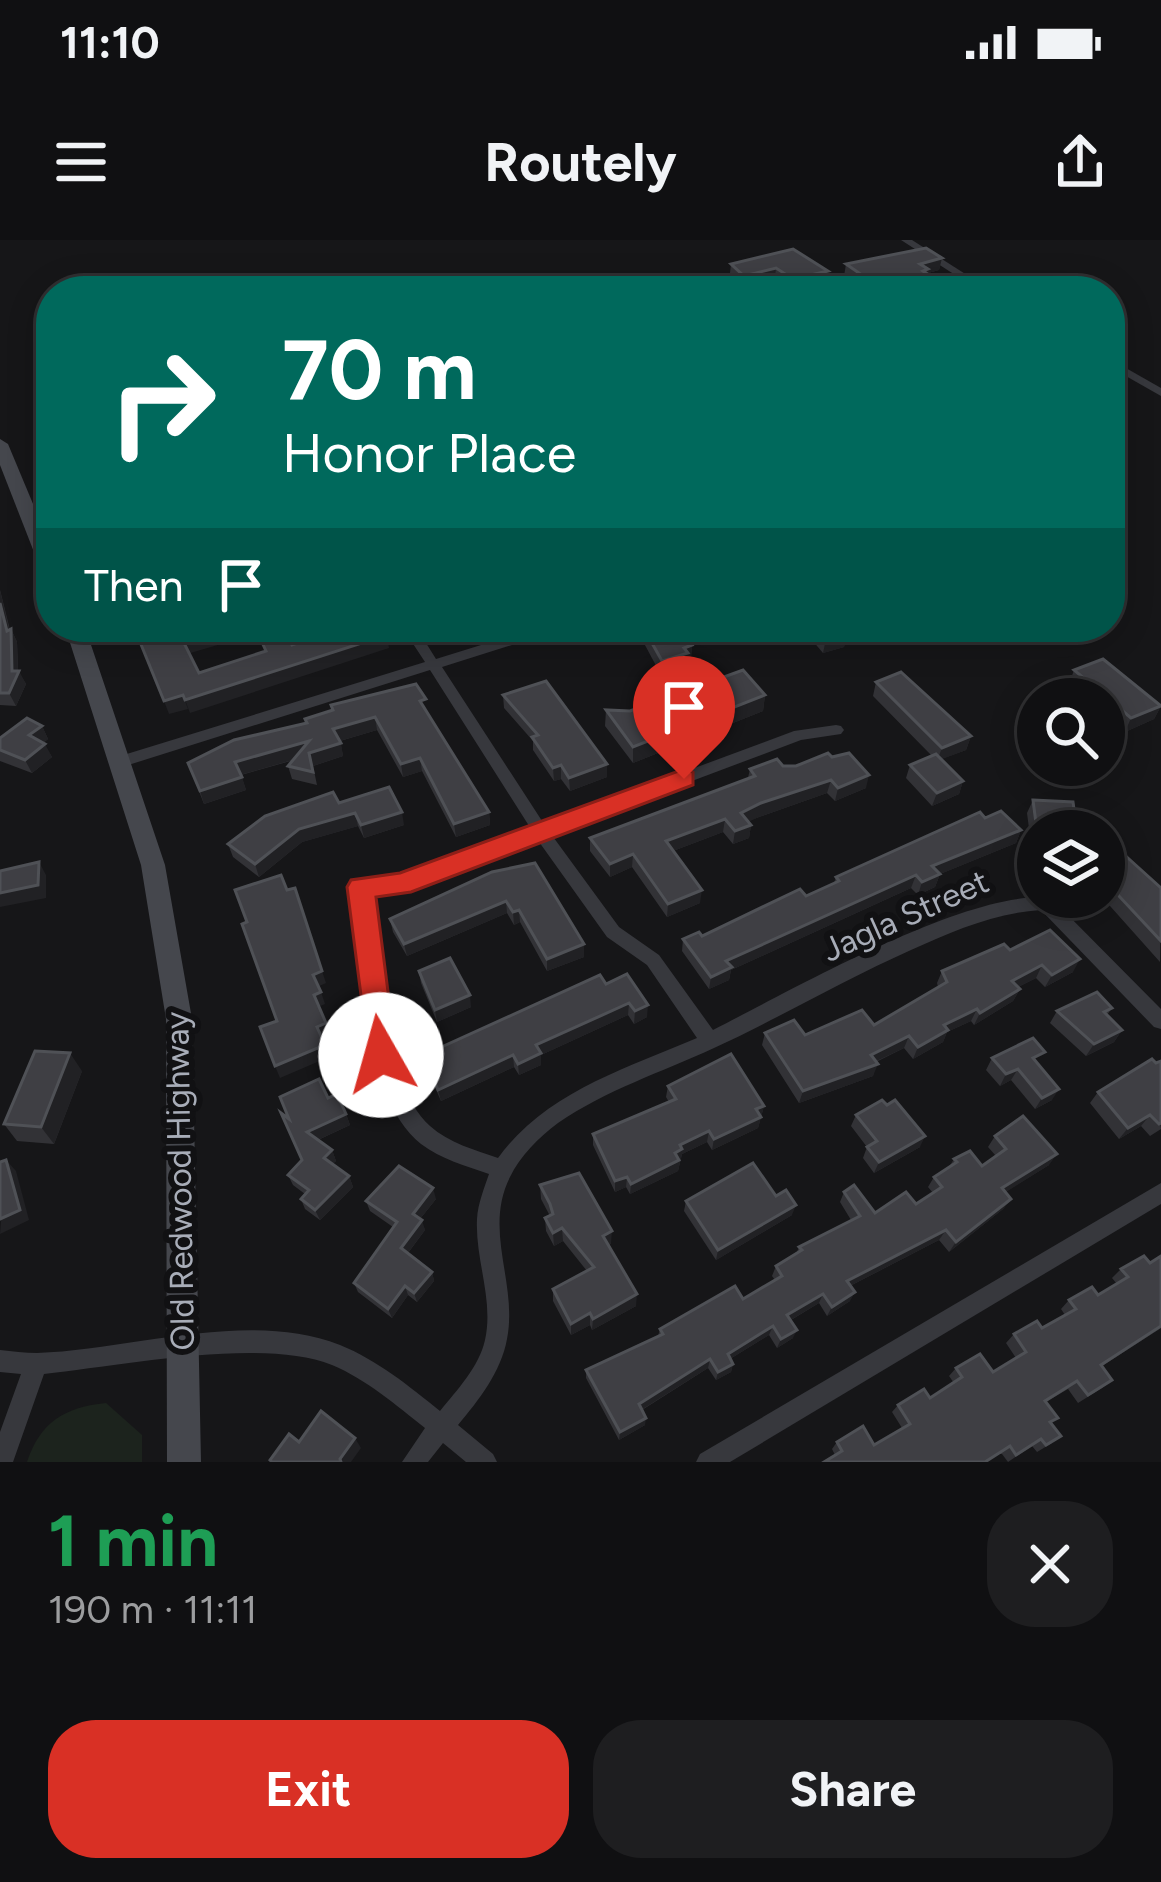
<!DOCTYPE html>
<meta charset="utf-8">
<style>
body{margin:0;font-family:Figtree,sans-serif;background:#1e1e20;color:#f1f3f6;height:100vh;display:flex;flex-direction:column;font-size:45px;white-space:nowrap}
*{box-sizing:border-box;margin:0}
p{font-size:39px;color:#9c9d9f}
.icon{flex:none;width:66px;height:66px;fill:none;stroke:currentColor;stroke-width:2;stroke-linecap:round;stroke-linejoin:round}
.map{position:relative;height:1222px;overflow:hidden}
.panel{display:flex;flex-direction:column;background:#101012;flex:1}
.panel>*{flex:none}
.top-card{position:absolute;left:36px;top:36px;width:1089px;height:366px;border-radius:48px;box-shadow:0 6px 30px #0003,0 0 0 3px #303032;background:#00695c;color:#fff;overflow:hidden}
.fabs{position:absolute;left:1017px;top:438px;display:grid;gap:24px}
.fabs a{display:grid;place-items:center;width:108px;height:108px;border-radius:50%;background:#101012;box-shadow:0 6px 30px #0003,0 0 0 3px #303032;font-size:60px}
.pin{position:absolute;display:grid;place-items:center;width:102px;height:102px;color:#fff;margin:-123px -51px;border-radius:50% 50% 50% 0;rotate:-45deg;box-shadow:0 0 12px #0007}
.pin .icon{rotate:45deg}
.me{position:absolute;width:132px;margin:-66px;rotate:353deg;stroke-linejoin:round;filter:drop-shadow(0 0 9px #0008)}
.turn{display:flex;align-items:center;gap:42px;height:252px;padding:0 48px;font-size:54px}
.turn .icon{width:156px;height:156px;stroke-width:2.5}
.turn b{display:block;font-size:84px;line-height:102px}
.then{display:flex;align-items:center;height:114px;padding:0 48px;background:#0003;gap:24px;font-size:45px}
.round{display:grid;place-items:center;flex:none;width:126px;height:126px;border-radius:48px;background:#1e1e20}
.summary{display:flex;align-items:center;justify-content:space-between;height:204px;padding:0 48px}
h1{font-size:72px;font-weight:700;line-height:90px;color:#1e9e55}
.primary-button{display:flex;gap:24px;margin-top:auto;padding:24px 48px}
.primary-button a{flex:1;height:138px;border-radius:48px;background:#d93025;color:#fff;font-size:48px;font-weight:700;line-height:138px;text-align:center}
.primary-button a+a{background:#1e1e20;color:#f1f3f6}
.status{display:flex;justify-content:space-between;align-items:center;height:84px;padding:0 60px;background:#101012;direction:ltr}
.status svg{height:33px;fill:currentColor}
header{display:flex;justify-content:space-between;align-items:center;height:156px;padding:0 48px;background:#101012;font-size:54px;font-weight:700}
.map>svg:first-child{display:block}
.green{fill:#1c231d}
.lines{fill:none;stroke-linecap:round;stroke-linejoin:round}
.street{fill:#37383d;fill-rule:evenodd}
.secondary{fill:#45474d;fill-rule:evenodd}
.wall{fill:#323236}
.shaded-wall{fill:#212124}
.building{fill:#3f3f44;stroke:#4f5156;stroke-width:3}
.route{fill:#d93025;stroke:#8d1f18;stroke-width:3}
.labels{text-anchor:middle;stroke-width:12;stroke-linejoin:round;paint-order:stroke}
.street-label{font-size:33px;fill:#a8adb8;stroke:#111113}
</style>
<div class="status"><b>11:10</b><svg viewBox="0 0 49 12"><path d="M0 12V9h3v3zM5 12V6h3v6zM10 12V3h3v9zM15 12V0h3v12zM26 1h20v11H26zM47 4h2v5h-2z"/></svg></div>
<header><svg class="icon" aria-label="menu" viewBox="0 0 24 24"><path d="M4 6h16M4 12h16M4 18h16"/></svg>Routely<svg class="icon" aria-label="share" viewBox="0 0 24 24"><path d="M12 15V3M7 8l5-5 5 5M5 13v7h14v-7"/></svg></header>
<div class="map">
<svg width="1161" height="1222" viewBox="0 0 1161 1222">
<rect width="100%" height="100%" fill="#161618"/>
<!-- green -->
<path class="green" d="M106,1163L142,1195V1222H27C40,1182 65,1167 106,1163Z"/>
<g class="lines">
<!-- street -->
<g class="street">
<polygon points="901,0 912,0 992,51 980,51"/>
<polygon points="1110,119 1161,148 1161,156 1110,127"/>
<polygon points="118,387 141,387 139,390 81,407 74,402 76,399"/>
<path d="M402,387H416L436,419L539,387H561L559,390L442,427L544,584L794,491L836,485L841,486L844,490L841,494L801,500L551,594L619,687L659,715L713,790C790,751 970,648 1051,658L1161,769V789L1154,787L1041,670C995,673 953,691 911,710C844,740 781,777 714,808C662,832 606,850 558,883C539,897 520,916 510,937C483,991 518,1043 507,1099C501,1132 479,1160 458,1185L493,1214L497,1222H466L443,1203L428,1222H402L425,1188C397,1166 366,1139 332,1125C261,1097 121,1126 44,1134L13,1222H0V1192L21,1134L0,1132V1110C12,1111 25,1113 37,1113C132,1110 248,1069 340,1105C377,1120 409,1146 440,1171C457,1150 479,1127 485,1100C494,1060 475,1020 477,979C478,963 484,949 489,934C466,926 441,919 421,904C362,857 359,717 353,647L355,642L361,640L400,637L531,589L430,430L122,527L114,521L117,517L425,422ZM537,599L607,697L647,725L697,798C625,829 546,852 498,918C475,910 449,903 430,886C380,840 377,718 370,653L401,651Z"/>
<polygon points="1161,943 1161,964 730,1222 696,1222 700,1214"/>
</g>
<!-- secondary -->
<g class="secondary">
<polygon points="0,199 8,204 51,307 51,336 41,330 0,225"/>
<polygon points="65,387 85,387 165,625 192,779 201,1222 167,1222 166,779 141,625"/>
</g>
</g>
<!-- wall -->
<g class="wall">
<polygon points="793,9 826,40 791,49 775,37 743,45 730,33 731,24"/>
<polygon points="942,18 939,30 928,33 954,51 865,51 844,36 846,24"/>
<polygon points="0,350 10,390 11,389 17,402 18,431 26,444 16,466 0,465"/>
<polygon points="639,387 668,387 674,394 692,405 691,418 688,419 687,426 661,435 638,392"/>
<polygon points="801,387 841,387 847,394 844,407 823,413"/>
<polygon points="1074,430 1161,466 1154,479 1125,492 1104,474 1104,459 1086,459 1069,444"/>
<polygon points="876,442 971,496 966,510 941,519 963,541 959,554 932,566 906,538 910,525 932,516 873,456"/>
<polygon points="503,455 607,537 570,551 561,539 554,541 533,510 533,501 504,468"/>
<polygon points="765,455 763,471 633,523 605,486 606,470 630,471"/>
<polygon points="331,465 427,473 489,572 490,585 456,597 422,531 403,537 377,490 340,501 343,516 313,526 317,545 292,539 288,526 294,520 241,535 246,550 204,564 188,523 306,484 332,470"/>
<polygon points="42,486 48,499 43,503 52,517 32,533 0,521 0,498"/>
<polygon points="783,526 866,548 835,561 827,553 759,577 748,581 751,585 749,598 733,604 723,592 673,611 700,663 667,677 632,627 610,637 590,611 590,598 748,538 750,529"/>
<polygon points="1033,560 1077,591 1038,591 1031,604 1027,573"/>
<polygon points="339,563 404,585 364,598 358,586 302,602 259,637 233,617 228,604"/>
<polygon points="985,578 1021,590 1016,603 940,634 935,647 918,655 911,648 731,730 729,740 709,749 682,711 683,699 702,696 806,656 834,643 836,637"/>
<polygon points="1104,602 1161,648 1160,722 1102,657 1104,657"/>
<polygon points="492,632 584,717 547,731 520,682 514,685 507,673 407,716 393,692 390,679"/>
<polygon points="1010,710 1073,732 1045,747 1036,738 1018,747 1020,749 1013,761 974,785 971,781 947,792 943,802 913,819 904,808 876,822 873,836 799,863 762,805 765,793 805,795 874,785 938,747 937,743 942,731"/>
<polygon points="419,731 471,767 437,782 421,743"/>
<polygon points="606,744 647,777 634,784 628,775 541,815 541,825 519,835 514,827 441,861 426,827 424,815"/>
<polygon points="1112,768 1107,775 1122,790 1114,802 1086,816 1050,783 1057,771"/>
<polygon points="992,818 1038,823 1052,860 1035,869 1011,840 1000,846 986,830"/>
<polygon points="1152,819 1161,889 1150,896 1141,886 1119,899 1090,863 1098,852"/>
<polygon points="82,831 54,904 17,901 4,884"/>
<polygon points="668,846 764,866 758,888 712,910 707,902 682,914 678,931 630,954 626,947 615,952 593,905 593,894 669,862 666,857"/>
<polygon points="328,858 346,874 350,885 318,900 332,910 336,921 332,924 349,936 353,947 320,980 305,969 301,959 305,954 293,945 288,935 302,920"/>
<polygon points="856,875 920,907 874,933 863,918 867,907 851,886"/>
<polygon points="995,896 1049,925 1005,952 1011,959 1003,969 949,1012 939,1000 850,1046 850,1061 827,1076 819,1063 791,1080 793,1098 777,1108 769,1095 730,1119 733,1124 731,1132 716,1140 708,1128 642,1170 645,1185 619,1200 586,1138 586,1130 658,1096 660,1089 743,1059 775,1040 772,1036 776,1026 796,1014 799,1007 851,980 840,962 844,952 875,973 916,964 933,953 928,947 934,937 949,927 954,919 982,926 996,916 988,907"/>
<polygon points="540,945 611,1003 609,1005 636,1066 592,1090 590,1085 571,1095 553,1061 553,1049 587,1031 563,1001 554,1006 546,991 545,978 550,976 541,959"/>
<polygon points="776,956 792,975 716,1020 684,971 686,961"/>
<polygon points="436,959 420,979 425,990 408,1013 432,1032 434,1041 417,1062 408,1055 392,1078 358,1052 354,1043 393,987 370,971 366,961"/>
<polygon points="1121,1029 1161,1088 1102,1126 1112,1140 1102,1148 1078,1163 1068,1149 1046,1162 1051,1183 1052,1203 1037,1212 1032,1206 1008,1222 1002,1214 835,1215 832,1209 837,1202 874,1205 902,1188 892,1172 898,1165 930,1158 954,1143 949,1136 956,1128 993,1132 1016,1118 1006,1103 1014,1094 1042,1088 1065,1075 1061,1069 1069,1060 1098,1055 1117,1044 1112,1038"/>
</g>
<!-- shaded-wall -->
<g class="shaded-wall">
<polygon points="942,18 939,30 928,33 921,43 920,24"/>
<polygon points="776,28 775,37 743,45 744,36"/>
<polygon points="828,31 826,40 791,49 793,39"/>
<polygon points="1120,277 1115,291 1110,292 1110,281"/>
<polygon points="0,350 11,397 11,389 17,402 18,434 19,431 26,444 16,466 9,453 12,431 7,391 0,363"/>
<polygon points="230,387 253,387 255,394 187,414 183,401"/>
<polygon points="453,387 480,387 480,388 454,392"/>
<polygon points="847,394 844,407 823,413 826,399"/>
<polygon points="387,395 389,408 190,473 185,460"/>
<polygon points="692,405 691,418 688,419 687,426 661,435 662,421 684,408"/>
<polygon points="183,455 188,469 169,474 164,461"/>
<polygon points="765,455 763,471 633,523 633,507"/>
<polygon points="1161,466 1154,479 1125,492 1131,478"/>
<polygon points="375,477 377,490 336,502 333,489"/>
<polygon points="42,486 48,499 36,508 29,495"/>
<polygon points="971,496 966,510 937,521 942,508"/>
<polygon points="309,501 341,503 343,516 313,526 310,515 240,535 235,522"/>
<polygon points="45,504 52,517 32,533 25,520"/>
<polygon points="420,518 422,531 403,537 401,524"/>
<polygon points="607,524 607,537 570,551 569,538"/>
<polygon points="561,525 561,539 554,541 553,528"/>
<polygon points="869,535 866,548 835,561 838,548"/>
<polygon points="242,537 246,550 204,564 200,551"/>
<polygon points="831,540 827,553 759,577 739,586 741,573 761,563"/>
<polygon points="963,541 959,554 932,566 937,553"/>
<polygon points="402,572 404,585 364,598 361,585"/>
<polygon points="489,572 490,585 456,597 454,584"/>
<polygon points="355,573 358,586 302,602 259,637 255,624 299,589"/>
<polygon points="725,579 723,592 665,614 666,601"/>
<polygon points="1055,583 1051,591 1038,591 1038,601 1031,604 1037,591"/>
<polygon points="751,585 749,598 733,604 735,591"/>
<polygon points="1021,590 1016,603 928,639 932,626"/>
<polygon points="633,614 632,627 610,637 610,624"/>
<polygon points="39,622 46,635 46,658 0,667 0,653"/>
<polygon points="940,634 935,647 918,655 922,642"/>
<polygon points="916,635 911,648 731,730 729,740 709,749 711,737 726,721"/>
<polygon points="702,650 700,663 667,677 668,664"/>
<polygon points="506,661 507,673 407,716 404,704"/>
<polygon points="519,670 520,682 514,685 513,672"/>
<polygon points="584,704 584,717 547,731 547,719"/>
<polygon points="1080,719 1073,732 1045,747 1052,735"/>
<polygon points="1042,725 1036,738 1006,753 1012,741"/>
<polygon points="322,731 326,743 317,747 313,735"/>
<polygon points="1020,749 1013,761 974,785 980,773"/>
<polygon points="321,752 325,764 318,767 314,755"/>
<polygon points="470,755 471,767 437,782 435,770"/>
<polygon points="629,763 628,775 541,815 541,825 519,835 518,824 536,805"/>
<polygon points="648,765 647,777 634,784 635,771"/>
<polygon points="977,769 971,781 947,792 943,802 913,819 918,807 944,785"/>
<polygon points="326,783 330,795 321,799 317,787"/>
<polygon points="1122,790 1114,802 1086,816 1094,804"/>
<polygon points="909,796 904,808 866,826 871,815"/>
<polygon points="325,805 329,817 280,838 275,826"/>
<polygon points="70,813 82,831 54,904 41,887"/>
<polygon points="513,815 514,827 441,861 438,850"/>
<polygon points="878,824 873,836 799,863 803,851"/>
<polygon points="1018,829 1011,840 1000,846 1006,834"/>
<polygon points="1059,849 1052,860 1035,869 1042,858"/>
<polygon points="764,866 758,888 712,910 714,899"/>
<polygon points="346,874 350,885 311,903 307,892"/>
<polygon points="1150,875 1141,886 1119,899 1128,888"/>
<polygon points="709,891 707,902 682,914 678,931 630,954 631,944 675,913 680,905"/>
<polygon points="925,896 920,907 874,933 879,922"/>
<polygon points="332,910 336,921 328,929 324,918"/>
<polygon points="1057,914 1049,925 995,959 1002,948"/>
<polygon points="6,920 16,931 29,980 0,994"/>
<polygon points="349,936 353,947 320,980 315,970"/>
<polygon points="627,937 626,947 615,952 615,941"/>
<polygon points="433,948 436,959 416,984 413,974"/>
<polygon points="1011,959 1003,969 949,1012 956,1002"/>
<polygon points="796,965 792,975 716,1020 718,1010"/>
<polygon points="422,980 425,990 404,1018 401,1008"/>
<polygon points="562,988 563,1001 554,1006 553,993"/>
<polygon points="946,990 939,1000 842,1050 847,1041"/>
<polygon points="612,991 611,1003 603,1008 603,996"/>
<polygon points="432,1032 434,1041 417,1062 414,1053"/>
<polygon points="405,1046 408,1055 392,1078 388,1069"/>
<polygon points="855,1052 850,1061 827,1076 832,1067"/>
<polygon points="637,1054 636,1066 592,1090 593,1079"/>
<polygon points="823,1054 819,1063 784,1084 787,1075"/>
<polygon points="590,1073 590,1085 571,1095 571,1084"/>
<polygon points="773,1086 769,1095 725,1122 728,1114"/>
<polygon points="1161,1086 1161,1088 1091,1133 1101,1125"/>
<polygon points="797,1090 793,1098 777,1108 781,1099"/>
<polygon points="710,1119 708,1128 638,1172 639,1164"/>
<polygon points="733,1124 731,1132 716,1140 718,1132"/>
<polygon points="646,1178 645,1185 619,1200 620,1192"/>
<polygon points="355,1198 361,1208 351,1222 341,1222 340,1219"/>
</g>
<!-- building -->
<g class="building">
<polygon points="926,8 942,18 920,24 928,29 923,31 954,51 885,51 846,24"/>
<polygon points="793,9 828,31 793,39 776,28 744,36 731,24"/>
<polygon points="1060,44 1069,51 1038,50"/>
<polygon points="1110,263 1120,277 1110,281"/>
<polygon points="0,363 7,391 11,389 12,431 19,431 9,453 0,453"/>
<polygon points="171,387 230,387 183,401 199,433 266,411 255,387 283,387 292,405 346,387 382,387 387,395 185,460 183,455 164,461 138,397"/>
<polygon points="643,387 668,387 674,394 681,392 692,405 684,408 688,413 662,421"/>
<polygon points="815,387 841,387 847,394 826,399"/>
<polygon points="1103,419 1161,466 1131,478 1074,430"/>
<polygon points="743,430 765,455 633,507 606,470 630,471"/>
<polygon points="901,432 971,496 942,508 876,442"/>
<polygon points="546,441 607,524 569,538 561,525 553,528 532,497 538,495 503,455"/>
<polygon points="416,444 426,459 420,461 489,572 454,584 420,518 401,524 375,477 333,489 341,503 309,513 313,532 288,526 309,501 235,522 242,537 200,551 188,523 234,500 307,483 305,479 333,470 331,465"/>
<polygon points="27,478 42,486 29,495 45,504 25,520 0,510 0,498"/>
<polygon points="828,513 832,517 849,513 869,535 838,548 831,540 761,563 741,573 751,585 735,591 725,579 666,601 702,650 668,664 633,614 610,624 590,598 755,536 750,529 777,519 783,526 796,526"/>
<polygon points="936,514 963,541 937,553 910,525"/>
<polygon points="389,547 402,572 361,585 355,573 299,589 255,624 228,604 265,576 333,552 339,563"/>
<polygon points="1033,560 1073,562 1077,591 1056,591 1055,583 1037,591"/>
<polygon points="1001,571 1021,590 932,626 940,634 922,642 916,635 726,721 732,727 711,737 683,699 699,692 702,696 800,649 806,656 839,641 836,637 980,572 985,578"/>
<polygon points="1108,600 1161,648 1161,701 1104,640 1104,602"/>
<polygon points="39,622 38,645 0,653 0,631"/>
<polygon points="535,623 584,704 547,719 519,670 513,672 506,661 404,704 390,679 492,632"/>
<polygon points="281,635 287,650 295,648 322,731 313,735 321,752 314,755 326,783 317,787 325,805 275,826 260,787 277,781 242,684 247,682 235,650"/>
<polygon points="1050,690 1080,719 1052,735 1042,725 1012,741 1020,749 980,773 977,769 944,785 948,790 918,807 909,796 871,815 878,824 803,851 765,793 794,780 805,795 862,770 874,785 947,742 942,731 1004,704 1010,710"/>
<polygon points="450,718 470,755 435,770 419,731"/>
<polygon points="627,734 648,765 635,771 629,763 536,805 541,813 518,824 513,815 438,850 424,815 600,735 606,744"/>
<polygon points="1097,752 1112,768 1104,772 1122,790 1094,804 1057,771"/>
<polygon points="1033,798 1045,812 1033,818 1059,849 1042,858 1018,829 1006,834 992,818"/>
<polygon points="35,811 70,813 41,887 4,884"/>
<polygon points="731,814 764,866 756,869 761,877 714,899 709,891 680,905 682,909 675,913 679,920 631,944 627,937 615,941 593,894 676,859 668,846"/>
<polygon points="1152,819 1156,823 1161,821 1161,883 1159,884 1150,875 1128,888 1098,852"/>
<polygon points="319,839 328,858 337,854 346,874 307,892 332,910 324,918 349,936 315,970 301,959 309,950 288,935 302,920 281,873 289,879 280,857"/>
<polygon points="882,860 887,865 895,860 925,896 879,922 867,907 877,901 856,875"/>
<polygon points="1023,876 1057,914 1002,948 1011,959 956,1002 946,990 847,1041 855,1052 832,1067 823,1054 787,1075 797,1090 781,1099 773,1086 728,1114 733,1124 718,1132 710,1119 639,1164 646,1178 620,1192 586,1130 663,1094 660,1089 735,1046 743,1059 782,1036 776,1026 802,1010 799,1007 860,976 844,952 854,945 875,973 906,952 916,964 942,947 934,937 957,922 954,919 970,911 982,926 1006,909 995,896"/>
<polygon points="6,920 20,970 0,979 0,922"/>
<polygon points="753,923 776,956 786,950 796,965 718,1010 686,961"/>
<polygon points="399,926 433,948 413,974 422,980 401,1008 432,1032 414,1053 405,1046 388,1069 354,1043 397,982 366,961"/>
<polygon points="579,933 612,991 603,996 637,1054 593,1079 590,1073 571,1084 553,1049 594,1027 562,988 553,993 545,978 553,974 550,964 540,945"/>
<polygon points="1144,1016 1150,1023 1161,1016 1161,1086 1101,1125 1112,1140 1088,1155 1077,1141 1045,1161 1058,1178 1050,1182 1061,1196 1046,1205 1041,1199 1016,1215 1010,1206 985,1222 824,1222 842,1211 837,1202 863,1186 874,1205 910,1184 898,1165 924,1149 930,1158 962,1137 956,1128 980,1114 993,1132 1026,1112 1014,1094 1037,1081 1042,1088 1076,1069 1069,1060 1092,1047 1098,1055 1128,1037 1121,1029"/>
<polygon points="321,1171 355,1198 340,1219 341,1222 272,1222 270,1220 289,1194 299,1202"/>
</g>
<!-- route -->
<polygon class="route" points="684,529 693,532 693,545 411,652 376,657 396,815 392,825 381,829 370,825 347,647 351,640 400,633"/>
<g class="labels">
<!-- street labels -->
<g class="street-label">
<text transform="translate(905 675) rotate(-24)" y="12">Jagla Street</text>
<text transform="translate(179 941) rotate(-91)" y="12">Old Redwood Highway</text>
</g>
</g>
</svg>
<div class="fabs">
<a><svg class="icon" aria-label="search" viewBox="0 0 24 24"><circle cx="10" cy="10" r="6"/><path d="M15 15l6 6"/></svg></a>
<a><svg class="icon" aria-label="layers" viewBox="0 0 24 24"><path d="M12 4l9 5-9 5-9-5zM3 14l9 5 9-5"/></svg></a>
</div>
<div class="pin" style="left:684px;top:539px;background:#d93025"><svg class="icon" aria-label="arrive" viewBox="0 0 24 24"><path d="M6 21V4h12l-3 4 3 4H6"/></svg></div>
<svg class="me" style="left:381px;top:815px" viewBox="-20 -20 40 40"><circle r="19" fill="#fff"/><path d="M0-13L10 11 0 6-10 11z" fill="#d93025"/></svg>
<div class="top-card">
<div class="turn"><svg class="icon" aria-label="right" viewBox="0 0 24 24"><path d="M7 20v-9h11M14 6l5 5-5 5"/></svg><div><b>70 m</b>Honor Place</div></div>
<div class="then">Then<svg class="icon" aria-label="arrive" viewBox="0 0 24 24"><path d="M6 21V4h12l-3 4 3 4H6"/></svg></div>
</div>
</div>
<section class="panel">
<div class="summary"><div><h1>1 min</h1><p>190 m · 11:11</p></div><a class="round"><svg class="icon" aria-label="close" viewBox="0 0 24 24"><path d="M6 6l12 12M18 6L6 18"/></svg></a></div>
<div class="primary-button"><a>Exit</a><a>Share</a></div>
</section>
